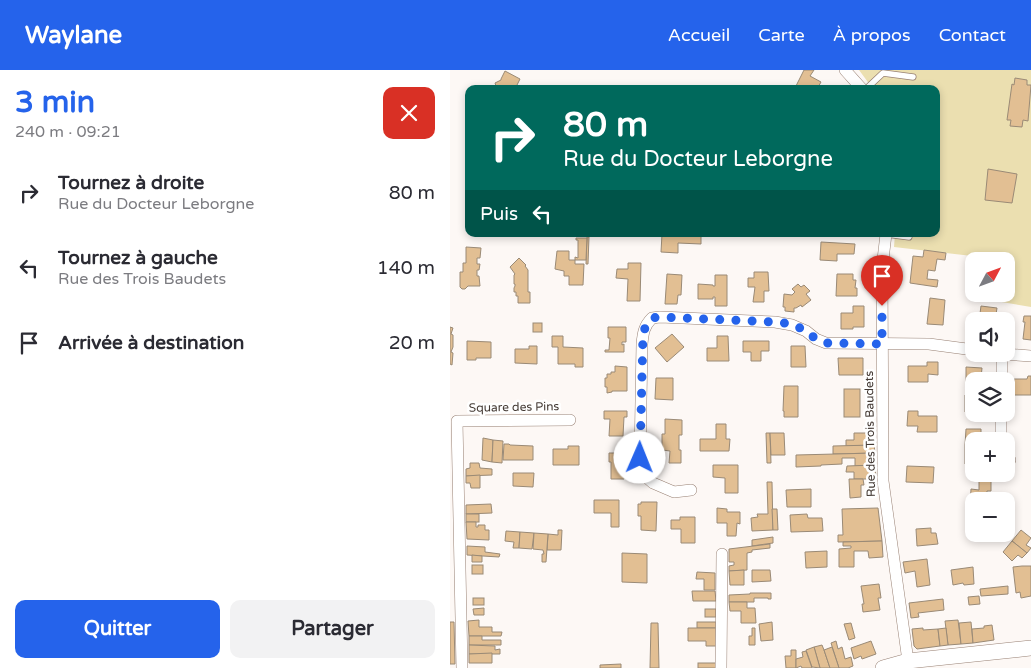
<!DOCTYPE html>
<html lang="fr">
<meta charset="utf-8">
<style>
body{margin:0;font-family:"Varela Round",sans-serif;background:#f2f2f3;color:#2b2b33;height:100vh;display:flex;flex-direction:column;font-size:19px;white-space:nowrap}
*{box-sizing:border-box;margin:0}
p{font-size:16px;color:#7c7c81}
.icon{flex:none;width:28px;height:28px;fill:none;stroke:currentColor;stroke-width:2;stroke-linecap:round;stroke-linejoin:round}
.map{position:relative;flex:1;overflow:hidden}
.panel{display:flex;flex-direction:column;background:#fff;width:450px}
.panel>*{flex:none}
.top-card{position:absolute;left:15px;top:15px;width:475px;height:152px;border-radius:10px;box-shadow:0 2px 8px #0003;background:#00695c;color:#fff;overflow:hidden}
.needle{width:32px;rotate:49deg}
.tools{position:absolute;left:515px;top:182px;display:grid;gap:10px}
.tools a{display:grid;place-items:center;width:50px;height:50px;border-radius:10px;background:#fff;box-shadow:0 2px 8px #0003;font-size:25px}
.pin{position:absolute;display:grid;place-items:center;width:42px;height:42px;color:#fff;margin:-51px -21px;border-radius:50% 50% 50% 0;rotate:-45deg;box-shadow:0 0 5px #0007}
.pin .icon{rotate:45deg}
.me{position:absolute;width:55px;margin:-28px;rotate:1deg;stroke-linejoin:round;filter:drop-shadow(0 0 4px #0008)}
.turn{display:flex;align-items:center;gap:18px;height:105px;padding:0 15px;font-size:22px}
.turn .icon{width:65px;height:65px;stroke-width:2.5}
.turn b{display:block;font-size:35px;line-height:42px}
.then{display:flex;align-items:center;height:48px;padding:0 15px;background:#0003;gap:10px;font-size:19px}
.round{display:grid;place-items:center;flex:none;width:52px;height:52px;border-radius:10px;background:#f2f2f3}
.head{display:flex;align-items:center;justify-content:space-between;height:85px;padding:0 15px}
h1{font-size:30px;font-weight:800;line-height:38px;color:#2563eb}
.primary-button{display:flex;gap:10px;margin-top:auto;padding:10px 15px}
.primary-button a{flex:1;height:58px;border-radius:10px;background:#2563eb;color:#fff;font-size:20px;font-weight:800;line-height:58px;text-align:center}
.primary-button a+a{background:#f2f2f3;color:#2b2b33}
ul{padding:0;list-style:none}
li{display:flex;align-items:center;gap:15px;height:75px;padding:0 15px}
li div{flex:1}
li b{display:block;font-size:19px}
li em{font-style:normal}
header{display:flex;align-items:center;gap:30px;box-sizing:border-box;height:70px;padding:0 25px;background:#2563eb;color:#fff}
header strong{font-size:24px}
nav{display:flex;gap:28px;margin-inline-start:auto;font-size:18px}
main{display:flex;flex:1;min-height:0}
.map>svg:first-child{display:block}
.green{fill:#ebdfb0;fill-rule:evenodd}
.building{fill:#e2bf93;stroke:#9a8a76}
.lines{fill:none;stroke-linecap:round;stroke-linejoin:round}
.service-casing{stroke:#988174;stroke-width:7}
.minor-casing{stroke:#988174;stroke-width:12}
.secondary-casing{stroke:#988174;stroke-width:16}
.service{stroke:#fff;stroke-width:5.5}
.minor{stroke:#fff;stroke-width:11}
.secondary{stroke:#fff;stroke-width:15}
.route{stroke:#2563eb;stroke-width:9;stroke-dasharray:0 16.2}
.labels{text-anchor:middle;stroke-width:5;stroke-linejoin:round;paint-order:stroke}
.street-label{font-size:12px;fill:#443a34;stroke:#fff}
</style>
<header>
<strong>Waylane</strong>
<nav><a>Accueil</a><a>Carte</a><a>À propos</a><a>Contact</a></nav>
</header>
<main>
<section class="panel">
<div class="head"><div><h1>3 min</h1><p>240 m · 09:21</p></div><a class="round" style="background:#d93025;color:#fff"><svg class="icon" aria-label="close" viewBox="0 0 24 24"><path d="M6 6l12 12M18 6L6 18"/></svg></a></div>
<ul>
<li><svg class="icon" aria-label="right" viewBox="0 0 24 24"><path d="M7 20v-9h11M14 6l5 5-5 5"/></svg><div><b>Tournez à droite</b><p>Rue du Docteur Leborgne</p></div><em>80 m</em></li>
<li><svg class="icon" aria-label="left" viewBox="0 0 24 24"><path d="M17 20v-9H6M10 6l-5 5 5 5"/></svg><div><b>Tournez à gauche</b><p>Rue des Trois Baudets</p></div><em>140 m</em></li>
<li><svg class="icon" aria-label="arrive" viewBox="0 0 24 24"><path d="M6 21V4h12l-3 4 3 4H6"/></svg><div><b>Arrivée à destination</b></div><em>20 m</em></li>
</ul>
<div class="primary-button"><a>Quitter</a><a>Partager</a></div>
</section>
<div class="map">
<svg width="581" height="598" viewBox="0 0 581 598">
<rect width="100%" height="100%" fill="#fdf8f5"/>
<!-- green -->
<path class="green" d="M409,0H581V237L516,226L522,186L444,177L445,164H486V19H423ZM524,191H556V224H524Z"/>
<!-- building -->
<g class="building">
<polygon points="354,0 364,0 360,6 371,12 367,19 347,19 345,18"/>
<polygon points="55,1 70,9 66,17 64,16 63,19 47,19 45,13 51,10 51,9"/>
<polygon points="565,8 577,10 577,15 581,15 578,51 573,50 572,57 560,56 561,50 557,50 562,14 564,15"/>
<polygon points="538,99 567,104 562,133 535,130"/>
<polygon points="212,164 251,165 251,174 228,173 228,183 211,182"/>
<polygon points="137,167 139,167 138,194 136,194"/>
<polygon points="126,168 137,168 136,190 125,190 125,187 128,188 128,170 126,170"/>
<polygon points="371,172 405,174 404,184 387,184 387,191 370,190"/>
<polygon points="16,177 31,178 30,188 27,188 27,194 30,194 29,200 27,200 27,206 29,206 30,216 18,216 15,219 12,219 10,217 10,202 13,202 13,193 16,193"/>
<polygon points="474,180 496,183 495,190 487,189 485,201 478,200 477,209 488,210 487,217 460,213 463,186 473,187"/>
<polygon points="107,181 119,181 119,190 125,190 125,194 134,194 133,215 119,215 119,206 114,206 114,201 105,199"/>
<polygon points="69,188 76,195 75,196 78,200 78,222 80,222 80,233 68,233 68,226 66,226 66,222 64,222 64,218 65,216 65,214 64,214 64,205 65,204 60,197"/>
<polygon points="178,193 191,193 190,231 177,231 178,209 166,208 167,199 178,199"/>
<polygon points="304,202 318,202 319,221 314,221 314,232 303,232 305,217 298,217 298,208 304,208"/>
<polygon points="217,204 232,205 231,225 228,225 227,234 215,234"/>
<polygon points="387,204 403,204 403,210 406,210 405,218 407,218 407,226 386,226"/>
<polygon points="265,205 277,205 277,236 265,236 265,227 263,227 263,229 248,229 248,214 263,215 263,216 265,216"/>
<polygon points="348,214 351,217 354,215 360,221 356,224 361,230 352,237 351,235 346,238 344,238 344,242 335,241 335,237 333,237 334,224 342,225 345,222 342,219"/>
<polygon points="480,228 495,230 493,255 477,254"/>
<polygon points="403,236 414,236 414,257 403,257 403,259 391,259 391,243 403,243"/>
<polygon points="531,236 547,238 545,251 529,251"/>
<polygon points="574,246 581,246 581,270 573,269 575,252 573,252"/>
<rect x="83" y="253" width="9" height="9"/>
<polygon points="0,257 3,258 1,264 3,265 3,277 1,282 3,283 2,295 0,294"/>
<polygon points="158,257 176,257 176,272 172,272 172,275 174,274 174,282 155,282 155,280 159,280 160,268 158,268"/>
<polygon points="222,264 234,277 217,292 205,278"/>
<polygon points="102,266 113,266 113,277 133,278 133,297 125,297 125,294 108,294 108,277 102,277"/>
<polygon points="267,266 278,266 279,291 257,291 257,278 267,278"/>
<polygon points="17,271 41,272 41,288 26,288 26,290 17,290"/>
<polygon points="293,271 319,271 319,281 311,281 311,291 301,291 301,282 293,282"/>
<polygon points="79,276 87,276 87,294 65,293 65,279 79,279"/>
<polygon points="341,276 355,276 356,297 341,297"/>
<polygon points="388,288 413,288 413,305 389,305"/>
<polygon points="477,292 488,292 488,305 478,304 478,312 458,312 458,296 477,296"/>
<polygon points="165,296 177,297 177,321 162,321 162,322 157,323 157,317 155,317 155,308 157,308 157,304 161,304 161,302 165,302"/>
<polygon points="516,297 532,298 531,308 536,308 536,311 524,311 524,320 522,320 523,314 516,314"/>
<polygon points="578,306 581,306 581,325 564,325 564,309 577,309"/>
<polygon points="206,308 223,308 223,330 205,329"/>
<polygon points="334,316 348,316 348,347 334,347 334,341 333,341"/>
<rect x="394" y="319" width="16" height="28"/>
<polygon points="522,320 524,320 524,342 515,342 515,325 522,325"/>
<polygon points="154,341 177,341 177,347 174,347 173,366 159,366 160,349 154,349"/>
<polygon points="458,341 468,341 468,346 487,346 487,362 467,362 468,356 457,356"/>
<polygon points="215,349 232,350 232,365 229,365 229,380 231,380 231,393 219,393 220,381 212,380 212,364 215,364"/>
<polygon points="266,354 276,354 276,369 280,369 279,381 250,381 250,369 266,369"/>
<polygon points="516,359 531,359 531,370 535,370 535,371 524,371 524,376 515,375"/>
<polygon points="316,363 320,363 321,393 317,393"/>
<polygon points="320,363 334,363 335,385 321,385"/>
<polygon points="404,363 423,363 423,375 396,376 396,370 404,370"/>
<polygon points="33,368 43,370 42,392 32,390"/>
<polygon points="43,370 53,371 52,393 42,392"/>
<polygon points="54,374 59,374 60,375 83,376 83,390 53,390"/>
<polygon points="424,375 425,383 383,384 383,376"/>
<polygon points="515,375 524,376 524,394 515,394"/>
<polygon points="118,376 129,376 129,395 103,395 103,379 118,379"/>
<polygon points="159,383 172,383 172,392 174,392 174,409 161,409 161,392 159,392"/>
<polygon points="425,383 425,395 405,396 405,388 392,388 392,394 371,395 371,396 346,397 346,385"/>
<polygon points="20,393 29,393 30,398 42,399 42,405 16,406 16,399 20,398"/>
<polygon points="263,395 288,395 288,423 275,423 275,408 263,407"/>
<polygon points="425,395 426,409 404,409 404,402 396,402 397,396"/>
<polygon points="457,396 484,397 483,413 456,412"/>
<polygon points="63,403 84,403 83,417 63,416"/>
<polygon points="30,405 30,418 21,418 20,413 16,413 16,406"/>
<polygon points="399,409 413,409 414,415 411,415 411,427 400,428"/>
<polygon points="529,410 541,410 541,421 537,421 536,431 524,431 524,439 520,439 521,419 529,420"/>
<polygon points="317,412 322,412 323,460 302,461 301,448 308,447 307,444 318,444"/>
<polygon points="361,419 361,437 337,437 336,420"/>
<polygon points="144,430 169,430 169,457 161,457 161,443 144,443"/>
<polygon points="191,432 207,432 206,461 191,460 191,446 188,446 188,434 191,434"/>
<polygon points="41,434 42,443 16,444 16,435"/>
<polygon points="267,438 277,439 277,442 290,442 290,454 287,453 286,466 277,466 277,453 267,453"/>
<polygon points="428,438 432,471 388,472 388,465 393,465 392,439"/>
<polygon points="322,439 327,439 328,460 323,460"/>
<rect x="16" y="444" width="13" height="8"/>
<polygon points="357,444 358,448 372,448 373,461 341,462 340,445"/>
<polygon points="230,447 245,447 245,473 231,473 231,459 221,459 221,450 230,450"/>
<polygon points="16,452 26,452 26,457 28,457 28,455 35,455 35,460 39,460 39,470 17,469"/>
<polygon points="481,458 481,463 486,463 488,474 467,476 466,459"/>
<polygon points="108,460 112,460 111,480 97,480 98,464 108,465"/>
<polygon points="571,460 581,468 576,475 581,478 577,483 562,471"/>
<polygon points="56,461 70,462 69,478 63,478 64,472 55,471"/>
<polygon points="70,462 84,463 82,479 69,478"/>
<polygon points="84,463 98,464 96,492 92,492 92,484 94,484 93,480 83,479"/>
<polygon points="323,467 323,473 302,476 302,470"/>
<polygon points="432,471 433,487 419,488 418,481 404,481 404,497 389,497 389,479 401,478 401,476 393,476 393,472"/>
<polygon points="562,471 577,483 572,488 568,485 562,491 553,482"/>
<polygon points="320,474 320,478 302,480 302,482 297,483 297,500 279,501 279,496 284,495 284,492 279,492 279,479"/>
<polygon points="17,476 35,477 35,482 50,484 49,487 17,485"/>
<polygon points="377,481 377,497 356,498 355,482"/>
<polygon points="172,483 197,484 197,513 172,512"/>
<polygon points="22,485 32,486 32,492 22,492"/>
<polygon points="477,489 480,515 467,517 465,501 455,503 453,492"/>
<rect x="22" y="495" width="11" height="9"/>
<polygon points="572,496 581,496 581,526 571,528 570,522 566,523 563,497"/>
<polygon points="523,497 524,514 514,515 513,513 503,515 501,500"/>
<polygon points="294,500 294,515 280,515 279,501"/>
<polygon points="302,500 320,500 321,511 302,512"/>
<polygon points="247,502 265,503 265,520 254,520 254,509 246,509"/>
<polygon points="429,514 431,528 428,528 430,540 413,542 412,534 414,534 411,516"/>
<polygon points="558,516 558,524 531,526 530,519"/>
<polygon points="242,521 265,521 266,531 243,531"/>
<polygon points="300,523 321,523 321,529 318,529 318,528 304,528 304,532 279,532 279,525 300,524"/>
<polygon points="529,526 530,534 519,535 518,527"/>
<rect x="23" y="528" width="11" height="7"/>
<polygon points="493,529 494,540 468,543 469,547 461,548 459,533"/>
<polygon points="279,532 297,532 297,538 305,538 306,553 291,553 291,541 280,541"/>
<polygon points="34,538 34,545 24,545 23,539"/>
<rect x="255" y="539" width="11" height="8"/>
<polygon points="29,550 29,557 42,557 42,562 52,562 51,566 19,566 18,551"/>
<polygon points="508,550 511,574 498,575 495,551"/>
<polygon points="0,552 4,552 5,594 0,594"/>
<rect x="247" y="552" width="19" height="6"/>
<polygon points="322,552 323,570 311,571 309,554"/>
<polygon points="521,552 523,573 511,574 509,553"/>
<polygon points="201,553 208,553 209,598 200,598"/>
<polygon points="401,553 405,568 399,570 394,554"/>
<polygon points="542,555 544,570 523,573 522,559 534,558 534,556"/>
<polygon points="238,558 266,558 266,576 256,576 256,571 238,571"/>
<polygon points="302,558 305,558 305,575 299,575 299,566 302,566"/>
<polygon points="473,558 473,560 488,559 490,576 467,579 464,576 462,559"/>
<polygon points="496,558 498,575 490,576 488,559"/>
<polygon points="19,566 32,566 32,570 51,570 51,575 19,575"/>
<polygon points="386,571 388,579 392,577 395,589 401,587 403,596 398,598 389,598 381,573"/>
<polygon points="421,571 426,584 412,589 411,586 404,589 401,578"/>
<polygon points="19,575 45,576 45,580 50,579 50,584 19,584"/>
<polygon points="372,575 374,580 380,598 370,598 364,577"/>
<polygon points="364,577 370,598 362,597 356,580"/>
<polygon points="382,577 389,598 380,598 374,580"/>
<polygon points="341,580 346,580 346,598 336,598 335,586 341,586"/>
<polygon points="356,581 362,598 352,598 351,596 346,598 346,589 353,587 352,582"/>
<polygon points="42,583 42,593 19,593 19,584"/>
<rect x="248" y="593" width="18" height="5"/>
<polygon points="171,594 171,598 150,598 150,595"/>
</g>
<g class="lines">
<!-- service casing -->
<g class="service-casing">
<g id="service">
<polyline points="416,19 433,3 463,7"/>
<polyline points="436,164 459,167"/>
</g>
</g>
<!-- minor casing -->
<g class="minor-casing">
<g id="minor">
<polyline points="395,0 412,19"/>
<polyline points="436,164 432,198 433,411 458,591"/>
<polyline points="554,284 581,286"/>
<polyline points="552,311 552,284"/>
<polyline points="551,371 551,344"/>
<polyline points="556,385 560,390"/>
<path d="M241,420L224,422L203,413L196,407L191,399L190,388L192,274C193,263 194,256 202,248L210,247L325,252L342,255L356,261L366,269L376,273L479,274L524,280"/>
<polyline points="12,598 7,351 120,350"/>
<polyline points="271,598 272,484"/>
</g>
</g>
<!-- secondary casing -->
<g class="secondary-casing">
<polyline id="secondary" points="433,598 458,591 581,578"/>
</g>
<!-- service -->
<use href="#service" class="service"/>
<!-- minor -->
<use href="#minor" class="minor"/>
<!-- secondary -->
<use href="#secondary" class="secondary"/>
</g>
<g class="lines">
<!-- route -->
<polyline class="route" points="190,388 193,264 196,255 202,248 210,247 325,252 342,254 356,261 366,269 376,273 432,274 432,236"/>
</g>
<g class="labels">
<!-- street labels -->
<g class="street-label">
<text transform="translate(64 337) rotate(-1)" y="4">Square des Pins</text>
<text transform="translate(420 364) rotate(-91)" y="4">Rue des Trois Baudets</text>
</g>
</g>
</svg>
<div class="tools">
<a><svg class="needle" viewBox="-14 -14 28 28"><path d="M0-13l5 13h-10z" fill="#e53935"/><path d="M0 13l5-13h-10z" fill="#7c7c81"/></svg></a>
<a><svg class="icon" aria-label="sound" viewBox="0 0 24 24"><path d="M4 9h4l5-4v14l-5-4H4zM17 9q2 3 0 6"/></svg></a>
<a><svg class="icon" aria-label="layers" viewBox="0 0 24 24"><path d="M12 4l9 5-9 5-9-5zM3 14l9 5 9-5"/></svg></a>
<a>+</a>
<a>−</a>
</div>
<div class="pin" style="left:432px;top:236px;background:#d93025"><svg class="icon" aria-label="arrive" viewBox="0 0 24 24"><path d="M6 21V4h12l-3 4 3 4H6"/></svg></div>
<svg class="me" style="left:190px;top:388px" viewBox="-20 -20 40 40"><circle r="19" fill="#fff"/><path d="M0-13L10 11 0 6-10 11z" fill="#2563eb"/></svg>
<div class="top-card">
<div class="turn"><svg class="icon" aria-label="right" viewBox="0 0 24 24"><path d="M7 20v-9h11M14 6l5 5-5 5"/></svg><div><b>80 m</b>Rue du Docteur Leborgne</div></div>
<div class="then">Puis<svg class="icon" aria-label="left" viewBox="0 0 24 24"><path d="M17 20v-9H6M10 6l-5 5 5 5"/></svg></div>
</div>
</div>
</main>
